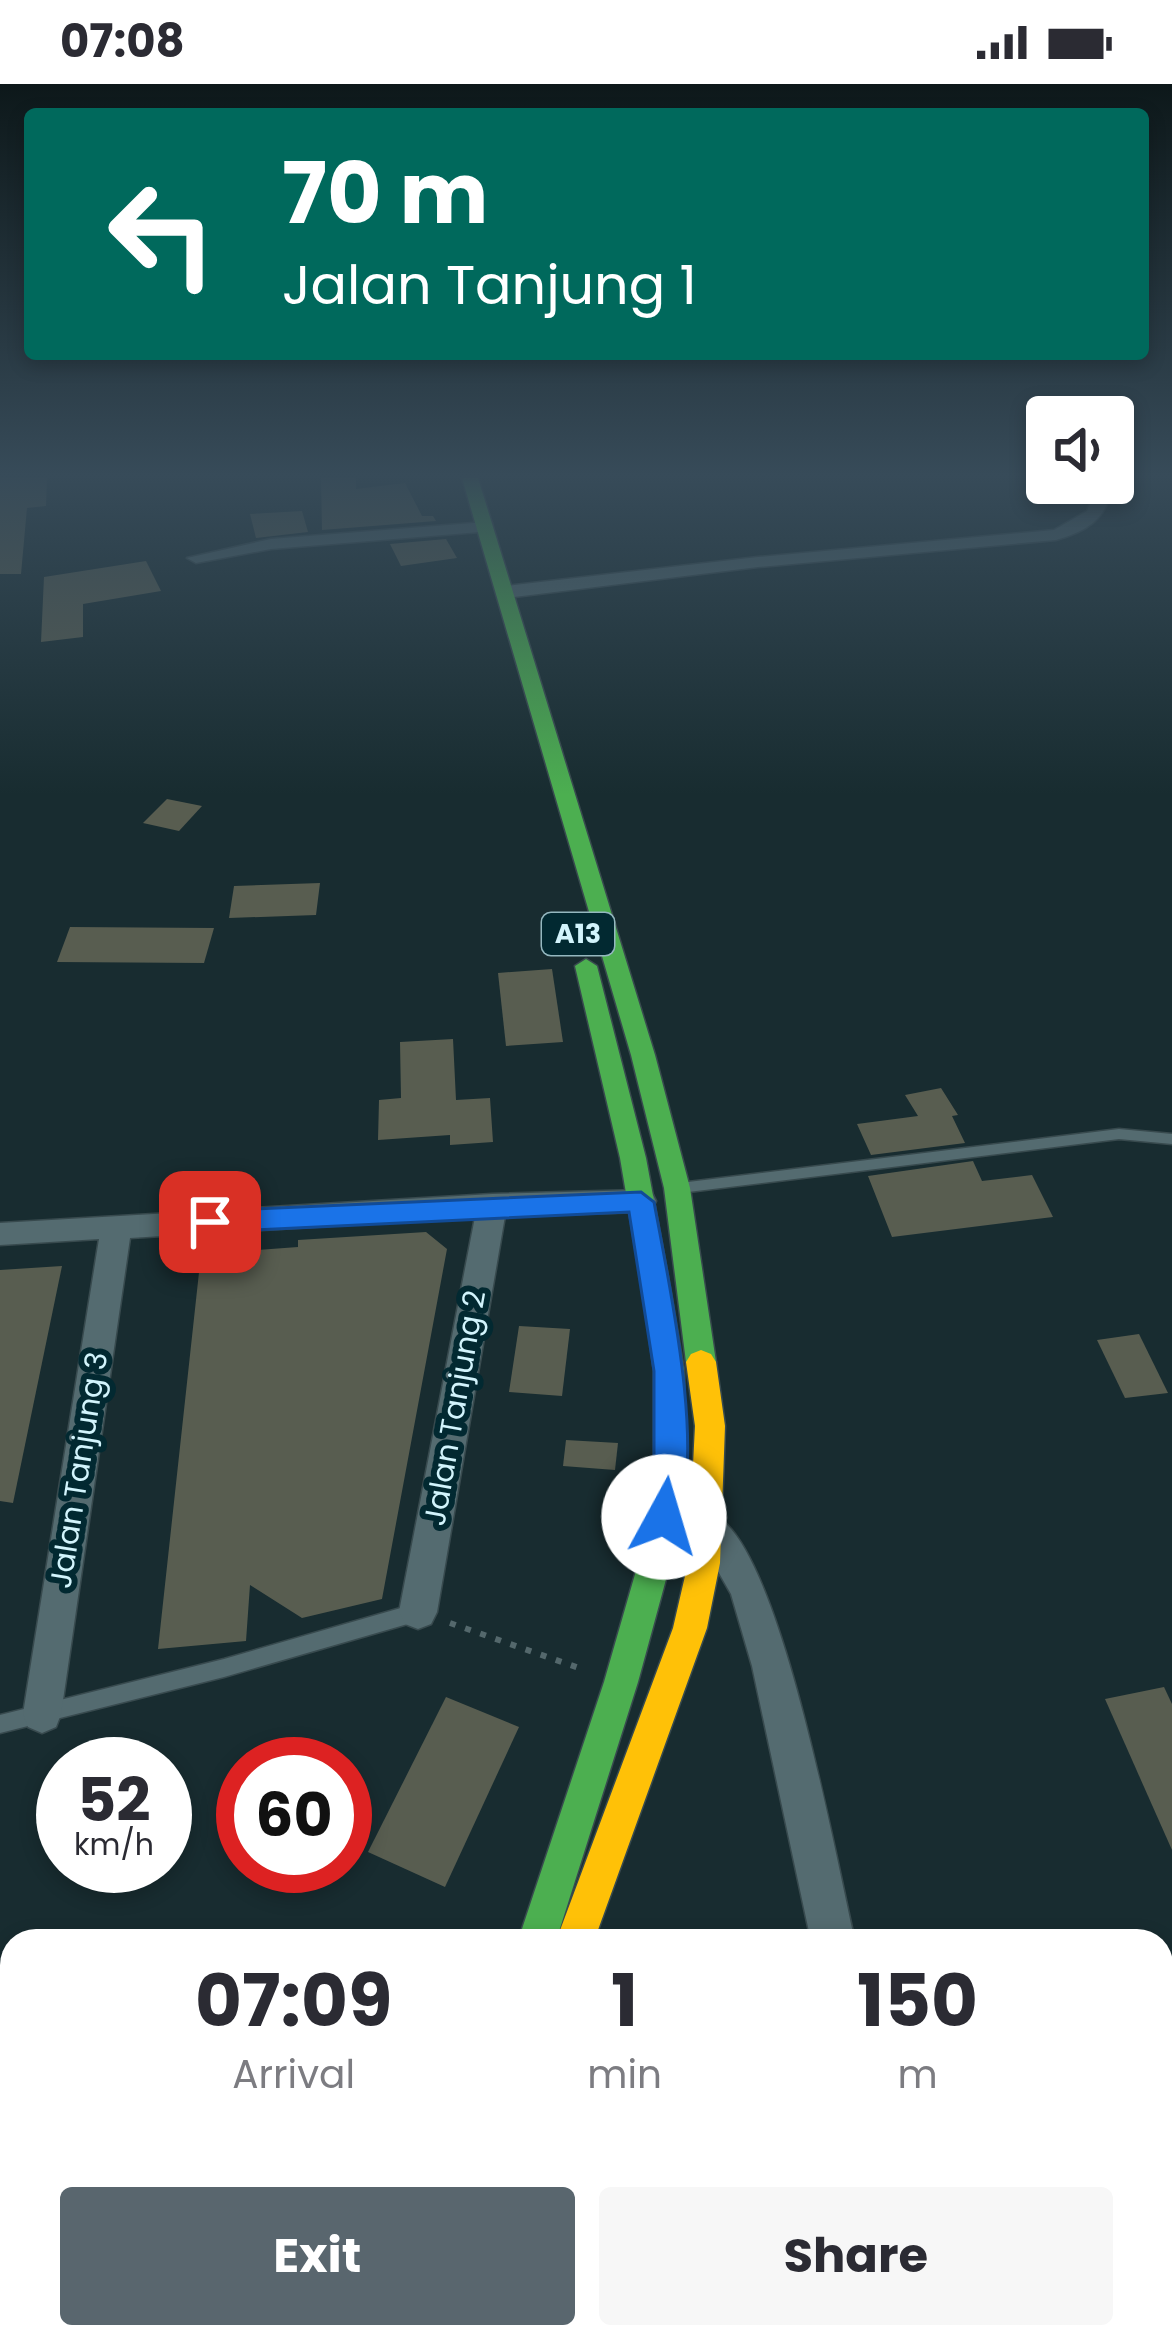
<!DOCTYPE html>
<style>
body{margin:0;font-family:Poppins,sans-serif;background:#f7f7f7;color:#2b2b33;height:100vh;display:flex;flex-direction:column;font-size:45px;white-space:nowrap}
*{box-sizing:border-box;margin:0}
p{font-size:39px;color:#7c7c81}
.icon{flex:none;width:66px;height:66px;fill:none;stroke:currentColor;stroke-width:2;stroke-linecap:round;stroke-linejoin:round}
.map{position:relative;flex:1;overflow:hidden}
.side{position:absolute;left:0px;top:1845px;width:1173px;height:420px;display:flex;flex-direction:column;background:#fff;border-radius:36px 36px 0 0;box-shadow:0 6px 18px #0003}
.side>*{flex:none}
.top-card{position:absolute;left:24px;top:24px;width:1125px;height:252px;border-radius:12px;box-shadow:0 6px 18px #0003;background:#00695c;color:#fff;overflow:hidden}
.buttons{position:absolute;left:1026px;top:312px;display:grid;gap:24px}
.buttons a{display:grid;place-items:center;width:108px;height:108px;border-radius:12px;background:#fff;box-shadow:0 6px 18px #0003;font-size:60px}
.speed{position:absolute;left:36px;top:1653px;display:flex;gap:24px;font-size:60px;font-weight:700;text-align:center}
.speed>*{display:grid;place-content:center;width:156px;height:156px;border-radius:50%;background:#fff;box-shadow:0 6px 18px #0003;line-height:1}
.speed small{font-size:30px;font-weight:400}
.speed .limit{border:18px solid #d22;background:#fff;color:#111}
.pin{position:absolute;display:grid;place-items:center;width:102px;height:102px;color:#fff;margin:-51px;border-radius:24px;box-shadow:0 6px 18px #0006}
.me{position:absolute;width:132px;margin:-66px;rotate:6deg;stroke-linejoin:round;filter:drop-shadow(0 0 9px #0008)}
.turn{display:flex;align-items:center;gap:42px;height:252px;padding:0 60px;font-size:54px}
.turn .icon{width:156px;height:156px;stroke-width:2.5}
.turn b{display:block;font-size:84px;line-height:102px}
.eta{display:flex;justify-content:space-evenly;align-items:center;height:204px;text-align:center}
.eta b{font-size:72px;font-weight:700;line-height:84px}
.button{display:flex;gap:24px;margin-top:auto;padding:24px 60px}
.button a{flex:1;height:138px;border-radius:12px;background:#59666e;color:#fff;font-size:48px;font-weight:700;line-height:138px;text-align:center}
.button a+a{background:#f7f7f7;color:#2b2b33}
.status{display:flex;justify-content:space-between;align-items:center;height:84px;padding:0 60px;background:#fff;direction:ltr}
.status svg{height:33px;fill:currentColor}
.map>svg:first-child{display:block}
.building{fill:#585d50}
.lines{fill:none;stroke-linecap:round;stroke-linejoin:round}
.lane-casing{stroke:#384a4e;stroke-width:3}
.street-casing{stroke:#384a4e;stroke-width:3}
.fast-casing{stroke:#384a4e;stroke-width:3}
.slow-casing{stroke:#384a4e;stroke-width:3}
.path{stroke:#54686c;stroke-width:6;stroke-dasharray:6 10;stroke-linecap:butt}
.lane{fill:#546b70;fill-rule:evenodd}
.street{fill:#546b70;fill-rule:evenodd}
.fast{fill:#4caf50;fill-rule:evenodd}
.slow{fill:#ffc107;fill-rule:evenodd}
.route{fill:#1a73e8;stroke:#114b97;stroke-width:3}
.labels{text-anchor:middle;stroke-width:12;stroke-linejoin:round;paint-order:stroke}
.shield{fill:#022931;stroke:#94b7bf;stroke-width:3}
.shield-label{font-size:27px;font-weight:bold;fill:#d2f4fc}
.street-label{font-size:30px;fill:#d2f4fc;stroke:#022931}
</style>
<div class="status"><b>07:08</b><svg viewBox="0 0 49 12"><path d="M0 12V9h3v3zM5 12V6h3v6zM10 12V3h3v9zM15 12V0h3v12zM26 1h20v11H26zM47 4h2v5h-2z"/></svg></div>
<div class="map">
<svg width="1172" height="2265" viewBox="0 0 1172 2265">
<rect width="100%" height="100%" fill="#182c30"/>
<!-- building -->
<g class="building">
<polygon points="0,394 47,394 46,422 27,424 21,490 0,490"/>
<polygon points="321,394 356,394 356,405 405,399 422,432 433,432 436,437 322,446"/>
<polygon points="302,427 308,448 256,454 250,430"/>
<polygon points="446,455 457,474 401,482 390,460"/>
<polygon points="146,477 161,507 83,520 83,553 41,558 44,493"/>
<polygon points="167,715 202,722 179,747 143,739"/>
<polygon points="320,799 316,831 229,834 234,802"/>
<polygon points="70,843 214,844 204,879 57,878"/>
<polygon points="552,885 563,958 506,962 498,889"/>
<polygon points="453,955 456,1016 490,1014 493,1058 450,1061 450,1051 378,1056 379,1016 401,1014 400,958"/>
<polygon points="941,1004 958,1031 952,1032 965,1059 871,1071 857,1040 918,1032 905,1011"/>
<polygon points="973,1077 982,1097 1032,1091 1053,1133 892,1153 868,1092"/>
<polygon points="426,1148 447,1165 382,1515 302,1534 250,1501 246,1557 158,1565 201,1170 298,1163 298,1156"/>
<polygon points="62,1182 13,1419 0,1417 0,1186"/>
<polygon points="519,1242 570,1245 562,1312 509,1308"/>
<polygon points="1139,1250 1168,1309 1125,1314 1097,1256"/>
<polygon points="566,1356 618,1359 615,1386 563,1382"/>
<polygon points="1164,1603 1172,1620 1172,1766 1105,1615"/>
<polygon points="446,1613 519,1643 445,1803 368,1768"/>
</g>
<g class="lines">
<!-- lane casing -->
<g class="lane-casing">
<g id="lane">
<polygon points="1119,1045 1172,1050 1172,1060 1119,1055 680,1109 673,1104 680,1099"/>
<polygon points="418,1519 425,1522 427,1528 425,1534 418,1537 224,1593 0,1649 0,1631 224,1575"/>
<polygon points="872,2253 898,2253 897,2265 871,2265"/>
</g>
</g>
<!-- street casing -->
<g class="street-casing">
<g id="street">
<path d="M1090,399H1106L1111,407C1105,437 1084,448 1056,456L758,483L506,514L497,508L506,502L758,473L1054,446L1087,427L1095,407Z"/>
<polygon points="486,438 492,439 492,447 271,465 196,479 187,474 271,455"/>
<polygon points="641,1106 652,1109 656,1117 652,1125 641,1128 505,1132 437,1528 431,1540 418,1545 405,1540 399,1528 475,1133 130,1154 61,1630 56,1643 42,1649 28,1643 23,1630 99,1155 0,1161 0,1139 492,1110"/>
<path d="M713,1431C779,1455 837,1782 855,1857H811L752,1582L731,1510L695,1447L700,1436Z"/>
<polygon points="1172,2155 1172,2203 1161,2204 1161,2156"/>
</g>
</g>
<!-- fast casing -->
<g class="fast-casing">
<g id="fast">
<polygon points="462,394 478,394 655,971 690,1104 716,1278 711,1286 701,1290 691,1286 686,1278 664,1104 631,971"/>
<polygon points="586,875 597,882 646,1074 671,1209 684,1287 686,1400 674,1466 638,1598 556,1857 518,1857 604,1598 642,1466 654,1400 654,1287 643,1209 620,1074 575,882"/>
</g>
</g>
<!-- slow casing -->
<g class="slow-casing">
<g id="slow">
<polygon points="701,1266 711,1270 716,1278 725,1342 720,1479 707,1544 594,1857 556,1857 673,1544 688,1479 695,1342 686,1278 691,1270"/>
<polygon points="396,2253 442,2253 438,2265 392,2265"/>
</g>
</g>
<!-- path -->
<polyline class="path" points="450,1539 579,1584"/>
<!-- lane -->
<use href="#lane" class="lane"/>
<!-- street -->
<use href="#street" class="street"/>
<!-- fast -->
<use href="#fast" class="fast"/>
<!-- slow -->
<use href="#slow" class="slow"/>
</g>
<!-- sky -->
<linearGradient id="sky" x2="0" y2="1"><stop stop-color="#0d181a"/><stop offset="0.55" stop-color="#374b59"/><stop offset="1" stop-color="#374b59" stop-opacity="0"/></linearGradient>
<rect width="1172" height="711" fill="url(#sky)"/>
<!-- route -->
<path class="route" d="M641,1108L654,1118C668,1195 708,1374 675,1443L664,1448L653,1443L648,1433L654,1400V1287L629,1128L210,1148L196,1138L210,1127Z"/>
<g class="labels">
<!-- shield labels -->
<rect class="shield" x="542" y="829" width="72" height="42" rx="9"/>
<g class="shield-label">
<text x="578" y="859">A13</text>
</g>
<!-- street labels -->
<g class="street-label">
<text transform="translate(455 1324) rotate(-80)" y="10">Jalan Tanjung 2</text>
<text transform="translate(79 1386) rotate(-81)" y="10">Jalan Tanjung 3</text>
</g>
</g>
</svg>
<div class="buttons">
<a><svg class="icon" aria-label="sound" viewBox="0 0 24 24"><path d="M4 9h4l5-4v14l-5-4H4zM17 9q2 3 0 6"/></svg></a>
</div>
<div class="speed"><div>52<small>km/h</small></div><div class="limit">60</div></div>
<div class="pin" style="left:210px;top:1138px;background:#d93025"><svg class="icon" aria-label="arrive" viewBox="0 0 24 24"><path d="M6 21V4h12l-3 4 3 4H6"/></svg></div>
<svg class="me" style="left:664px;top:1433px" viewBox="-20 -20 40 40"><circle r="19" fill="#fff"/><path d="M0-13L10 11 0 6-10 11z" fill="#1a73e8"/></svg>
<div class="top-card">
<div class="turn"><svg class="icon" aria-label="left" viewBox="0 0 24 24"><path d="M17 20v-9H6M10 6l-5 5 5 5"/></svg><div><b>70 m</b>Jalan Tanjung 1</div></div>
</div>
<section class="side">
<div class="eta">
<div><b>07:09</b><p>Arrival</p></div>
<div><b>1</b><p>min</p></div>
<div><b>150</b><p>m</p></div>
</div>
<div class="button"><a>Exit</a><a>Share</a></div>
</section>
</div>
